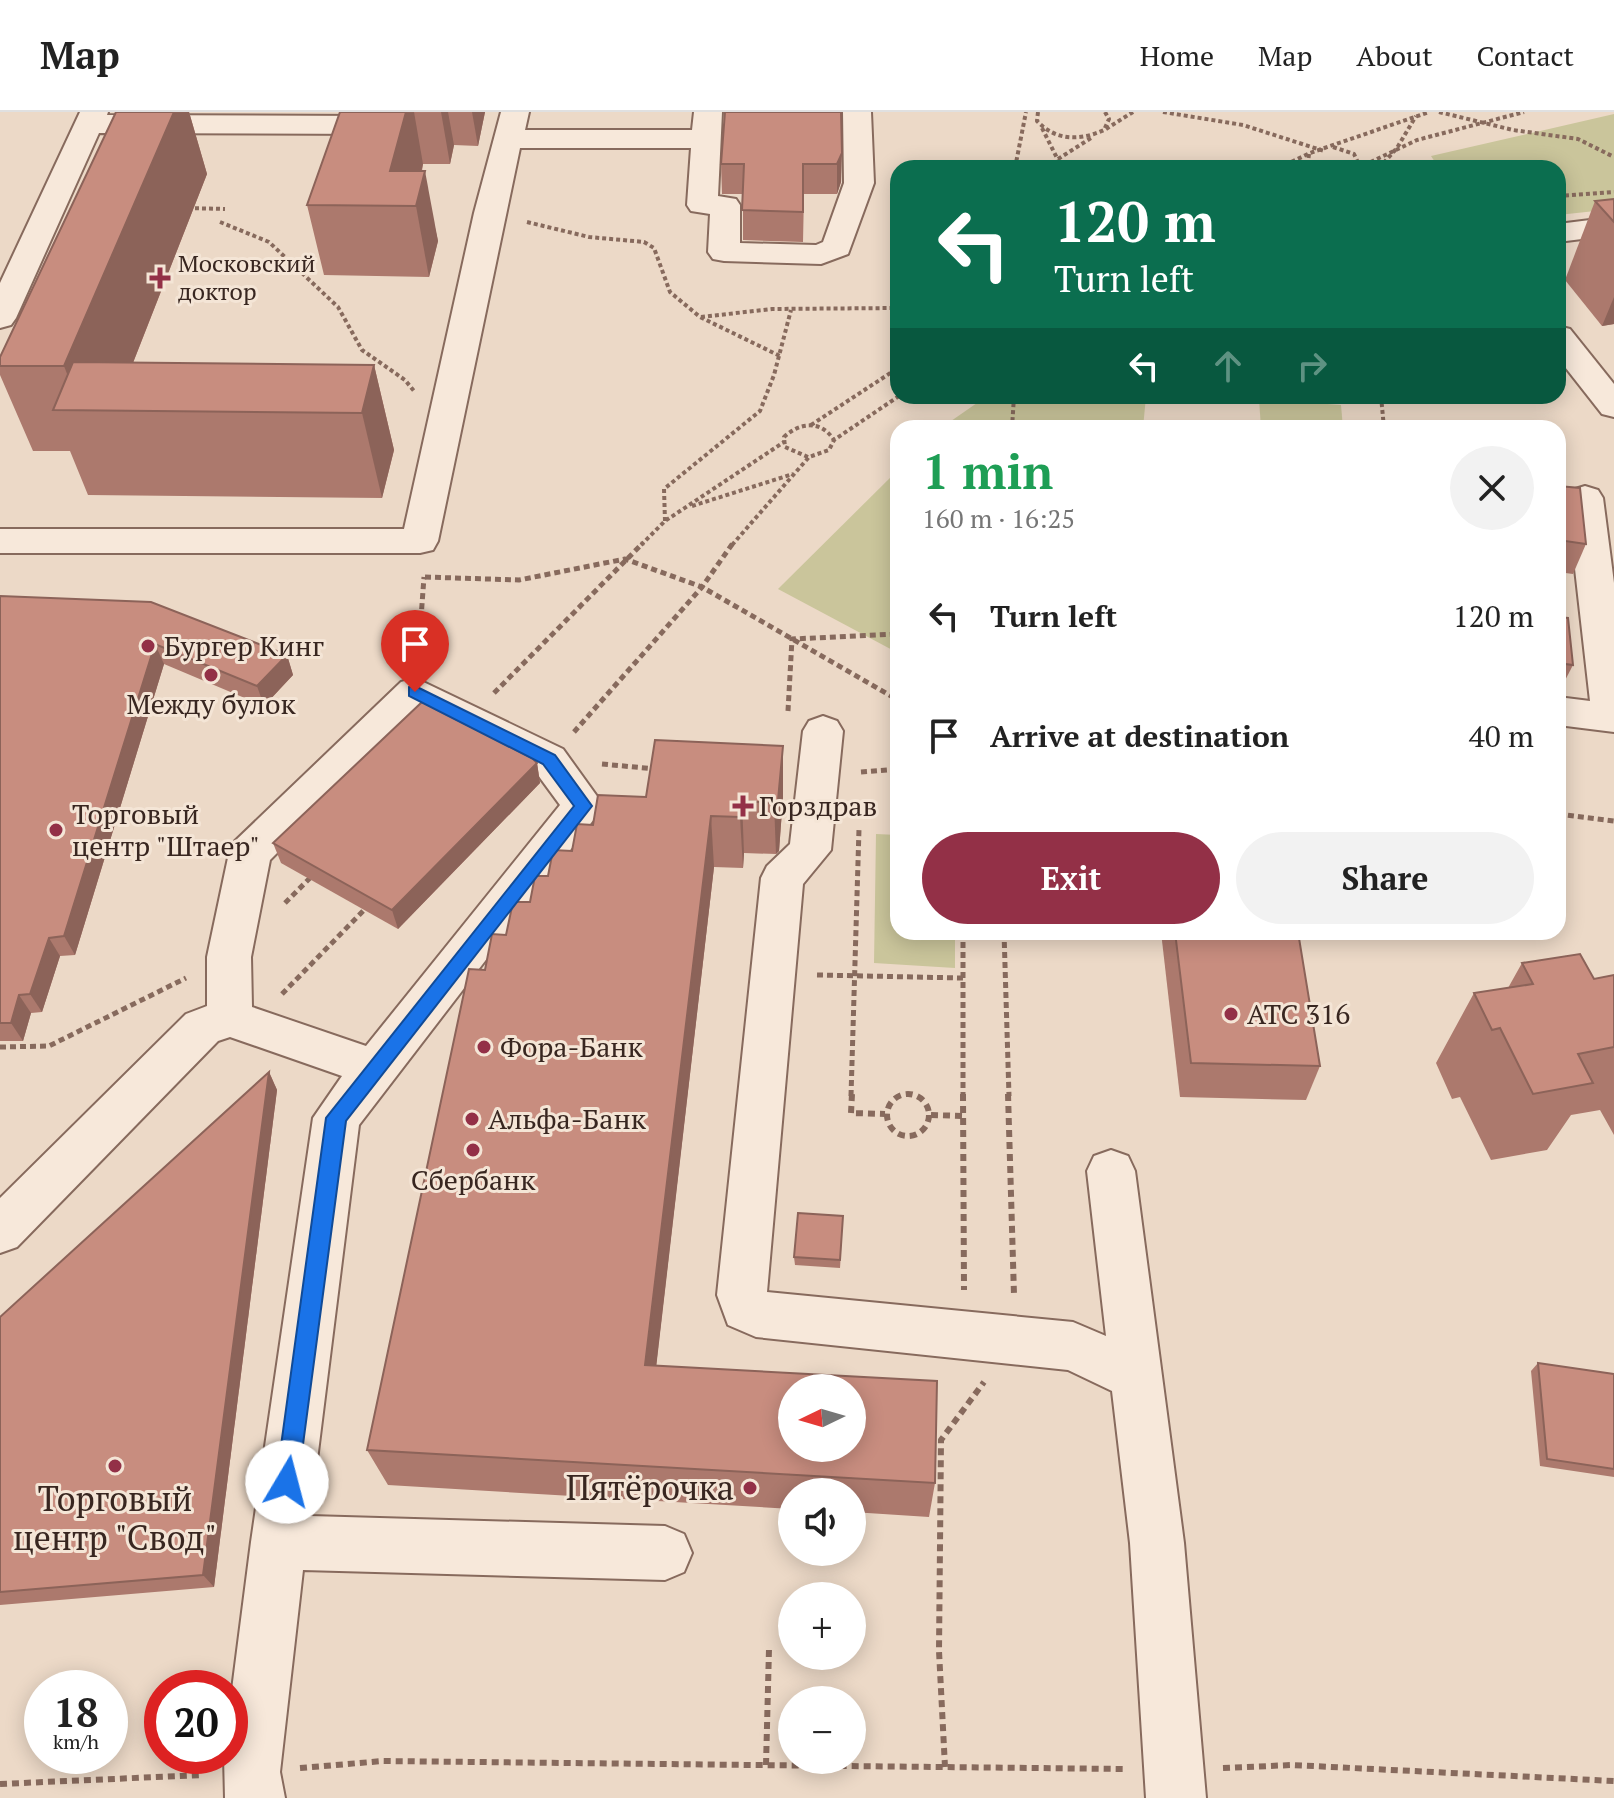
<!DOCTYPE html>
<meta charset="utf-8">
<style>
body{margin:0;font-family:"PT Serif",serif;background:#f2f2f2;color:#222;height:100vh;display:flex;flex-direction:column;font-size:30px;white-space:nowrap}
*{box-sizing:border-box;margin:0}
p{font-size:26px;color:#767676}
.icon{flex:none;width:44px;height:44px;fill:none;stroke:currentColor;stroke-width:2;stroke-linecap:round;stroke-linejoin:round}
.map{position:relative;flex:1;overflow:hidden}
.side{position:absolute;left:890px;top:308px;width:676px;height:520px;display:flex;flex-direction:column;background:#fff;border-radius:24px;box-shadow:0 4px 20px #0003}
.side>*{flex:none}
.top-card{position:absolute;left:890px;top:48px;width:676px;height:244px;border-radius:24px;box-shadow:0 4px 20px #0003;background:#0b6e4f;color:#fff;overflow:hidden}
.needle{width:52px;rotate:265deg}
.tools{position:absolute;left:778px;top:1262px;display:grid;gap:16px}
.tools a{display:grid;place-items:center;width:88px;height:88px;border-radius:50%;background:#fff;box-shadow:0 4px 20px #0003;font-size:40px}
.speed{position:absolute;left:24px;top:1558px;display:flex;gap:16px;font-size:40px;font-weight:700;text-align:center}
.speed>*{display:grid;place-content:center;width:104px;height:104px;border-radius:50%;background:#fff;box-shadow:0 4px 20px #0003;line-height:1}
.speed small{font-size:20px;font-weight:400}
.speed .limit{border:12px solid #d22;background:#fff;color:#111}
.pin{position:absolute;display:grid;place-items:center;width:68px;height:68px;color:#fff;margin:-82px -34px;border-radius:50% 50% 50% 0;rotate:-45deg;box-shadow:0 0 8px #0007}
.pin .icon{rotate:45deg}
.me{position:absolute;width:88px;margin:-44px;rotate:8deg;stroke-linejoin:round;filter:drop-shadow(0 0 6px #0008)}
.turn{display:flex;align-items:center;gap:28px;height:168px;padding:0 32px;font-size:36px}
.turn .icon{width:104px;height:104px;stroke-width:2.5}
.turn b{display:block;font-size:56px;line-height:68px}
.lanes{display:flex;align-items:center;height:76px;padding:0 32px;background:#0003;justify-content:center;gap:40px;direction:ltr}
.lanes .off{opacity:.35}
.round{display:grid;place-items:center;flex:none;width:84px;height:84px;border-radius:42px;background:#f2f2f2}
.summary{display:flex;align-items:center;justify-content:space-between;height:136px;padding:0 32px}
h1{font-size:48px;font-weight:800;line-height:60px;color:#1e9e55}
.primary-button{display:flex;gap:16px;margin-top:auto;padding:16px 32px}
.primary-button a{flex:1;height:92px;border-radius:48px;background:#933047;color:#fff;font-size:32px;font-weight:800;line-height:92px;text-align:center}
.primary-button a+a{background:#f2f2f2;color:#222}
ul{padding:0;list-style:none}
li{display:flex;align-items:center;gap:24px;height:120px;padding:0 32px}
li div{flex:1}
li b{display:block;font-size:30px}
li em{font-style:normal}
header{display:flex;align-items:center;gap:48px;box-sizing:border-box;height:112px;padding:0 40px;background:#fff;border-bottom:2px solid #e0e0e0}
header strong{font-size:38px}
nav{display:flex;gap:44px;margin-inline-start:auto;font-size:28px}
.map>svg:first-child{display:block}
.green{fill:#cac59b}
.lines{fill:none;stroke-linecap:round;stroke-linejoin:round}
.minor-casing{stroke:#876a5d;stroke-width:4}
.path-far2{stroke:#876a5d;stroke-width:4;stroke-dasharray:4 3;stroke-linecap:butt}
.path-far1{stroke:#876a5d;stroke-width:5;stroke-dasharray:6 4;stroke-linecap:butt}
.path{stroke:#876a5d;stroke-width:6;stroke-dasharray:7 5;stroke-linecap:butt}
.minor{fill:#f7e8da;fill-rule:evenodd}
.wall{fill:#ac796d}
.shaded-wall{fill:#8c6359}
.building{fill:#c88d7f;stroke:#8c6359;stroke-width:2;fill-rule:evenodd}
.route{fill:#1a73e8;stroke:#114b97;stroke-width:2}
.poi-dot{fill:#933047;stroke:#f4e5d6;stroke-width:3}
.labels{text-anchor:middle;stroke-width:6;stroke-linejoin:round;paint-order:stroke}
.far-poi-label{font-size:24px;fill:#382620;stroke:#f4e5d6;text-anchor:start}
.poi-label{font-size:28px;fill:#382620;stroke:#f4e5d6;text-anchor:start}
.near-poi-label{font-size:34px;fill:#382620;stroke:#f4e5d6;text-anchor:end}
</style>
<header>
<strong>Map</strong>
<nav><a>Home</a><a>Map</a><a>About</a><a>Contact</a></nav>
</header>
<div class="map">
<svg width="1614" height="1686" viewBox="0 0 1614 1686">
<rect width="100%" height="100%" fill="#ecd9c7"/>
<!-- green -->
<g class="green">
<polygon points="1614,2 1614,97 1558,103 1558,56 1439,56 1431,44"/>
<polygon points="987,284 1146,284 1143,316 941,316"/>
<polygon points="1259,287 1341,293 1343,316 1261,316"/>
<polygon points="898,358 898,541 778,477"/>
<polygon points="876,722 898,723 898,820 955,820 955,856 874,851"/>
</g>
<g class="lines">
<!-- minor casing -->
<g class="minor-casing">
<g id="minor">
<polygon points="80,0 108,0 107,3 369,4 371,0 399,0 391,19 381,22 99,21 16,206 11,213 0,216 0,171"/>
<polygon points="501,0 529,0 525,18 692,18 694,0 722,0 718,84 736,87 740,93 740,131 816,133 823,130 844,71 843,0 871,0 874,71 848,142 821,152 724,149 713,147 708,140 710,102 691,99 687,93 691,36 520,36 438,429 433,438 420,441 0,441 0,417 404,417 474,101"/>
<polygon points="1614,105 1614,123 1558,130 1558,112"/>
<polygon points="1558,214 1570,217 1614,272 1614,305 1602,302 1558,246"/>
<polygon points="1585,374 1598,378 1603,386 1614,471 1614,620 1558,613 1558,585 1590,589 1567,386 1572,378"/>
<path d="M415,566L563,637L604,694L359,1013L310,1404L665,1414L684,1422L692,1441L684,1460L665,1468L303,1458L280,1660L285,1686H225L224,1644H230V1593L251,1430L313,1006L342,964L230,925L218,929L17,1135L0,1141V1086L186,902L207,894V845L229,741L235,729L401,570ZM419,599L535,659L560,693L366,934L252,895L251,845L270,748Z"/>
<polygon points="823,604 837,609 843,619 831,738 803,772 767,1180 1073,1210 1106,1224 1087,1059 1094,1044 1111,1038 1128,1044 1135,1059 1184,1431 1206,1686 1146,1686 1130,1431 1112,1279 1068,1258 756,1225 728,1213 717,1183 761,766 767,754 790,732 803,619 809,609"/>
</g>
</g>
<!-- path-far2 -->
<g class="path-far2">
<path d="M1038,0L1037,9C1056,29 1080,29 1104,18L1109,7L1105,0"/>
<polyline points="1163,0 1243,13 1324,39"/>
<polyline points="1439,0 1513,18 1578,27 1614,45"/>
<polyline points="1042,16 1062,56"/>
<polyline points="1106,17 1133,0"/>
<polyline points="1333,35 1354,42 1360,55"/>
<polyline points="1309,42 1308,50 1315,56"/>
<polyline points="1058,47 1091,26"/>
<polyline points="1015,56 1026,0"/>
<polyline points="1279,56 1310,41 1429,0"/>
<polyline points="1358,56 1417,28 1524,0"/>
<polyline points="1379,56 1397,36 1416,4"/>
<polyline points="1558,84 1614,80"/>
<polyline points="188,96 225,97"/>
<polyline points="220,110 269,130 338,195 362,238 405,268 414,279"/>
<polyline points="527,110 589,125 644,130 654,136 670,180 700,205 780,244"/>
<polyline points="701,205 772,197 898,196"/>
<polyline points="1381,284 1384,316"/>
<polyline points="811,313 898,256"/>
<polyline points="1012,316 1014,284"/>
<path d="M808,345L785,335L784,325C800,310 821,308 834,328"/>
<polyline points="692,394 793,362"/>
<polyline points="665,409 664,377 760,299 774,263 791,198"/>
<polyline points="641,433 665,409 784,330"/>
<polyline points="732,433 809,345 829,338 834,328 899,284"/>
</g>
<!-- path-far1 -->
<g class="path-far1">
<polyline points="425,465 519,468 625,447 702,475 898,588"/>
<polyline points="418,547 424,465"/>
<polyline points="494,581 643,431"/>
<polyline points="788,599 792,527 898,522"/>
<polyline points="574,620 702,475 733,431"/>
<polyline points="602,652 656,657"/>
<polyline points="861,660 898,657"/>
<polyline points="1558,702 1614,709"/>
<polyline points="285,791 312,764"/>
<polyline points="963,820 963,984"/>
<polyline points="1004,820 1009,984"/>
<polyline points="817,863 963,866"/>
<polyline points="282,882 367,795"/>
<polyline points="0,935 49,934 186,866"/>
<polyline points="851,984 859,717"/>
</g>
<!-- path -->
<g class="path">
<circle cx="908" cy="1003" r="21"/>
<polyline points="852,982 851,1001 885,1002"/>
<polyline points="963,982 964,1178"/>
<polyline points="1008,982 1014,1183"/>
<polyline points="931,1003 963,1004"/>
<polyline points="766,1653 769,1537"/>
<polyline points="945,1655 939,1539 941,1328 984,1270"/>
<polyline points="300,1656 383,1649 1125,1657"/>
<polyline points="1223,1656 1292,1653 1614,1669"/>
<polyline points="0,1672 202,1663"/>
</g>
<!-- minor -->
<use href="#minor" class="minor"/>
</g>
<!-- wall -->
<g class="wall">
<polygon points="116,0 189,0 207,62 133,251 374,253 394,338 382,386 88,383 70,339 33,339 0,263 0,245"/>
<polygon points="340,0 485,0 478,34 454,33 450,52 423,52 422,59 438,129 429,165 324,163 307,93"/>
<polygon points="841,0 841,70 837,82 804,82 803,130 743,128 743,82 722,82 721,52"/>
<polygon points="1614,87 1614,212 1602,214 1565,168 1595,89"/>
<polygon points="1558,374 1586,432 1573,462 1558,460"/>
<polygon points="0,484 287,543 293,563 264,594 164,552 75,843 60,844 42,900 31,901 23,929 0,929"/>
<polygon points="1558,505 1573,553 1558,582"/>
<polygon points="537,651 540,671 398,817 281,751 273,731"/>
<polygon points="646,685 783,685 779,739 776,742 744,741 743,756 714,755 656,1254 935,1371 929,1405 852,1400 852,1380 792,1380 792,1397 388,1373 367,1338 485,858 506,823 548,764 572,739 593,713"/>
<polygon points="1161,820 1298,820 1320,954 1306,988 1180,985"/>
<polygon points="1522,851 1594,867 1614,863 1614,1023 1600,998 1571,1003 1547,1038 1491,1048 1460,985 1452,987 1436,951 1474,881 1508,876"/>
<polygon points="269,960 277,978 214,1475 0,1493 0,1205"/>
<polygon points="843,1104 840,1156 795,1153 794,1145"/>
<polygon points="1538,1251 1614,1262 1614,1365 1540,1354 1531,1259"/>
</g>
<!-- shaded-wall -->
<g class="shaded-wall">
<polygon points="174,0 189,0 207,62 114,299 81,298 64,254"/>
<polygon points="406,0 414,0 423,52 413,94 390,59"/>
<polygon points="441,0 448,0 454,33 450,52"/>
<polygon points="472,0 485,0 478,34"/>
<polygon points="842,41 841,70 837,82 837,52"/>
<polygon points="425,59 438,129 429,165 416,94"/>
<polygon points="1614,185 1614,212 1602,214"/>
<polygon points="374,253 394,338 382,386 362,301"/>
<polygon points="155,532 164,552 75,843 64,824"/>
<polygon points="287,543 293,563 264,594 257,574"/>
<polygon points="783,634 783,685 779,739 776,742 774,691"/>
<polygon points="537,651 540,671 398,817 392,798"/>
<polygon points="742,689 744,741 743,756 740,705"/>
<polygon points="711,704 714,755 652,1291 645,1253"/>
<polygon points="49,826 60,844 42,900 30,882"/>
<polygon points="19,883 31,901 23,929 11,911"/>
<polygon points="269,960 277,978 214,1475 203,1463"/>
</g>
<!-- building -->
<g class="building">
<polygon points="116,0 174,0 64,254 0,254 0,245"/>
<polygon points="340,0 406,0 390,59 425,59 416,94 307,93"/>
<polygon points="725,0 841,0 842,41 837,52 803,52 803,100 742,98 744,52 721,52"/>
<polygon points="1614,87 1614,110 1595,89"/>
<polygon points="73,250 374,253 362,301 53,298"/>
<polygon points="1558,374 1580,376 1586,432 1558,428"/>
<polygon points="0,484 151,490 287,543 257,574 155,532 64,824 49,826 30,882 19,883 11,911 0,911"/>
<polygon points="1558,505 1568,506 1573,553 1558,551"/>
<polygon points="422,590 532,646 537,651 392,798 273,731"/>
<path d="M655,628L783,634L778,688L774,691L742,689L740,705L711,704L645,1253L937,1269L935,1371L367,1338L469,857L485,858L492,822L506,823L513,790H530L535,764H548L553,738L572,739L577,712L593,713L598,683L646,685ZM792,1276H852V1336H792Z"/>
<polygon points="1175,820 1298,820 1320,954 1191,951"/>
<polygon points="1580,842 1594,867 1614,863 1614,935 1578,942 1593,971 1533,982 1500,916 1492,918 1474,881 1533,872 1522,851"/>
<polygon points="269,960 203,1463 0,1480 0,1205"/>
<polygon points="798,1101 843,1104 840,1148 794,1145"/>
<polygon points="1538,1251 1614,1262 1614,1357 1547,1347"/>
</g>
<!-- route -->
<polygon class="route" points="415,574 555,643 592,694 346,1009 298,1370 295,1377 287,1381 279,1377 276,1370 326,1006 574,694 543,652 409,584 409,575"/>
<!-- markers -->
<g class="poi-dot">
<path d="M156 154h8v8h8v8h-8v8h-8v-8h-8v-8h8z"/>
<circle cx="148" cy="534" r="8"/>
<circle cx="211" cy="563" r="8"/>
<path d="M739 682h8v8h8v8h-8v8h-8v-8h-8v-8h8z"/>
<circle cx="56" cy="718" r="8"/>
<circle cx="1231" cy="902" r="8"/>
<circle cx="484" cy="935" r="8"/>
<circle cx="472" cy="1007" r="8"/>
<circle cx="473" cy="1038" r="8"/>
<circle cx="115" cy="1354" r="8"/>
<circle cx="750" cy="1376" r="8"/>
</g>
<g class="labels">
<!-- far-poi labels -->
<g class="far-poi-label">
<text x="178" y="160">Московский<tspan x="178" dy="28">доктор</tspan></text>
</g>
<!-- poi labels -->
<g class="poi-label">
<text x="164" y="544">Бургер Кинг</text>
<text x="211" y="602" text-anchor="middle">Между булок</text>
<text x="759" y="704">Горздрав</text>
<text x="72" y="712">Торговый<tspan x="72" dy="32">центр "Штаер"</tspan></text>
<text x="1247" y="912">АТС 316</text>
<text x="500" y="945">Фора-Банк</text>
<text x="488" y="1017">Альфа-Банк</text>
<text x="473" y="1078" text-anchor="middle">Сбербанк</text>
</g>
<!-- near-poi labels -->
<g class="near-poi-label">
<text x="734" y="1388">Пятёрочка</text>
<text x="115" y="1399" text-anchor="middle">Торговый<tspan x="115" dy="39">центр "Свод"</tspan></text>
</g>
</g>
</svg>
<div class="tools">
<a><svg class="needle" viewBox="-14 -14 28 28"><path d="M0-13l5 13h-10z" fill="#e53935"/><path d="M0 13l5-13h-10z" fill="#767676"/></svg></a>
<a><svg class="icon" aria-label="sound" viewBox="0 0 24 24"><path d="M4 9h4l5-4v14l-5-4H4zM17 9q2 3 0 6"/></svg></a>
<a>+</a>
<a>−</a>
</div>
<div class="speed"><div>18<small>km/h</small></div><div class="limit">20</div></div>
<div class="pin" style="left:415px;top:580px;background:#d93025"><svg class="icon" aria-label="arrive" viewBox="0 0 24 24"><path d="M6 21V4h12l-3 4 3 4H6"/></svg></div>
<svg class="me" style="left:287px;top:1370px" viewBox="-20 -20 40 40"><circle r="19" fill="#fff"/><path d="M0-13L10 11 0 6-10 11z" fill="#1a73e8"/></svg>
<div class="top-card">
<div class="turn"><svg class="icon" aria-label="left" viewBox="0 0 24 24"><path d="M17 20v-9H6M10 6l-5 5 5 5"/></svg><div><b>120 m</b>Turn left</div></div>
<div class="lanes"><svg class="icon" aria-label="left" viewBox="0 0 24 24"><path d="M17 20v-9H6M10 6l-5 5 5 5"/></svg><svg class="icon off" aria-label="ahead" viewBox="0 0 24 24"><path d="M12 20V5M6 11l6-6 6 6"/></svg><svg class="icon off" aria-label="right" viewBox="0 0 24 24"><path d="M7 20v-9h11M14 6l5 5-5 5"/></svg></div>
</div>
<section class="side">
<div class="summary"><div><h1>1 min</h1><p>160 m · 16:25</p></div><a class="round"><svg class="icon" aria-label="close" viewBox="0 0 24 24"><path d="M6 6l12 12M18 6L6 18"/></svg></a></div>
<ul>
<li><svg class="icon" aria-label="left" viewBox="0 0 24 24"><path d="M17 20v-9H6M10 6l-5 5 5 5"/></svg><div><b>Turn left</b></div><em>120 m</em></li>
<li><svg class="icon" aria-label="arrive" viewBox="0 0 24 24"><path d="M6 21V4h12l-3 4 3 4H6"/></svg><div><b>Arrive at destination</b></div><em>40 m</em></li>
</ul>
<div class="primary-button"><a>Exit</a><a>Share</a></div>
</section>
</div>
